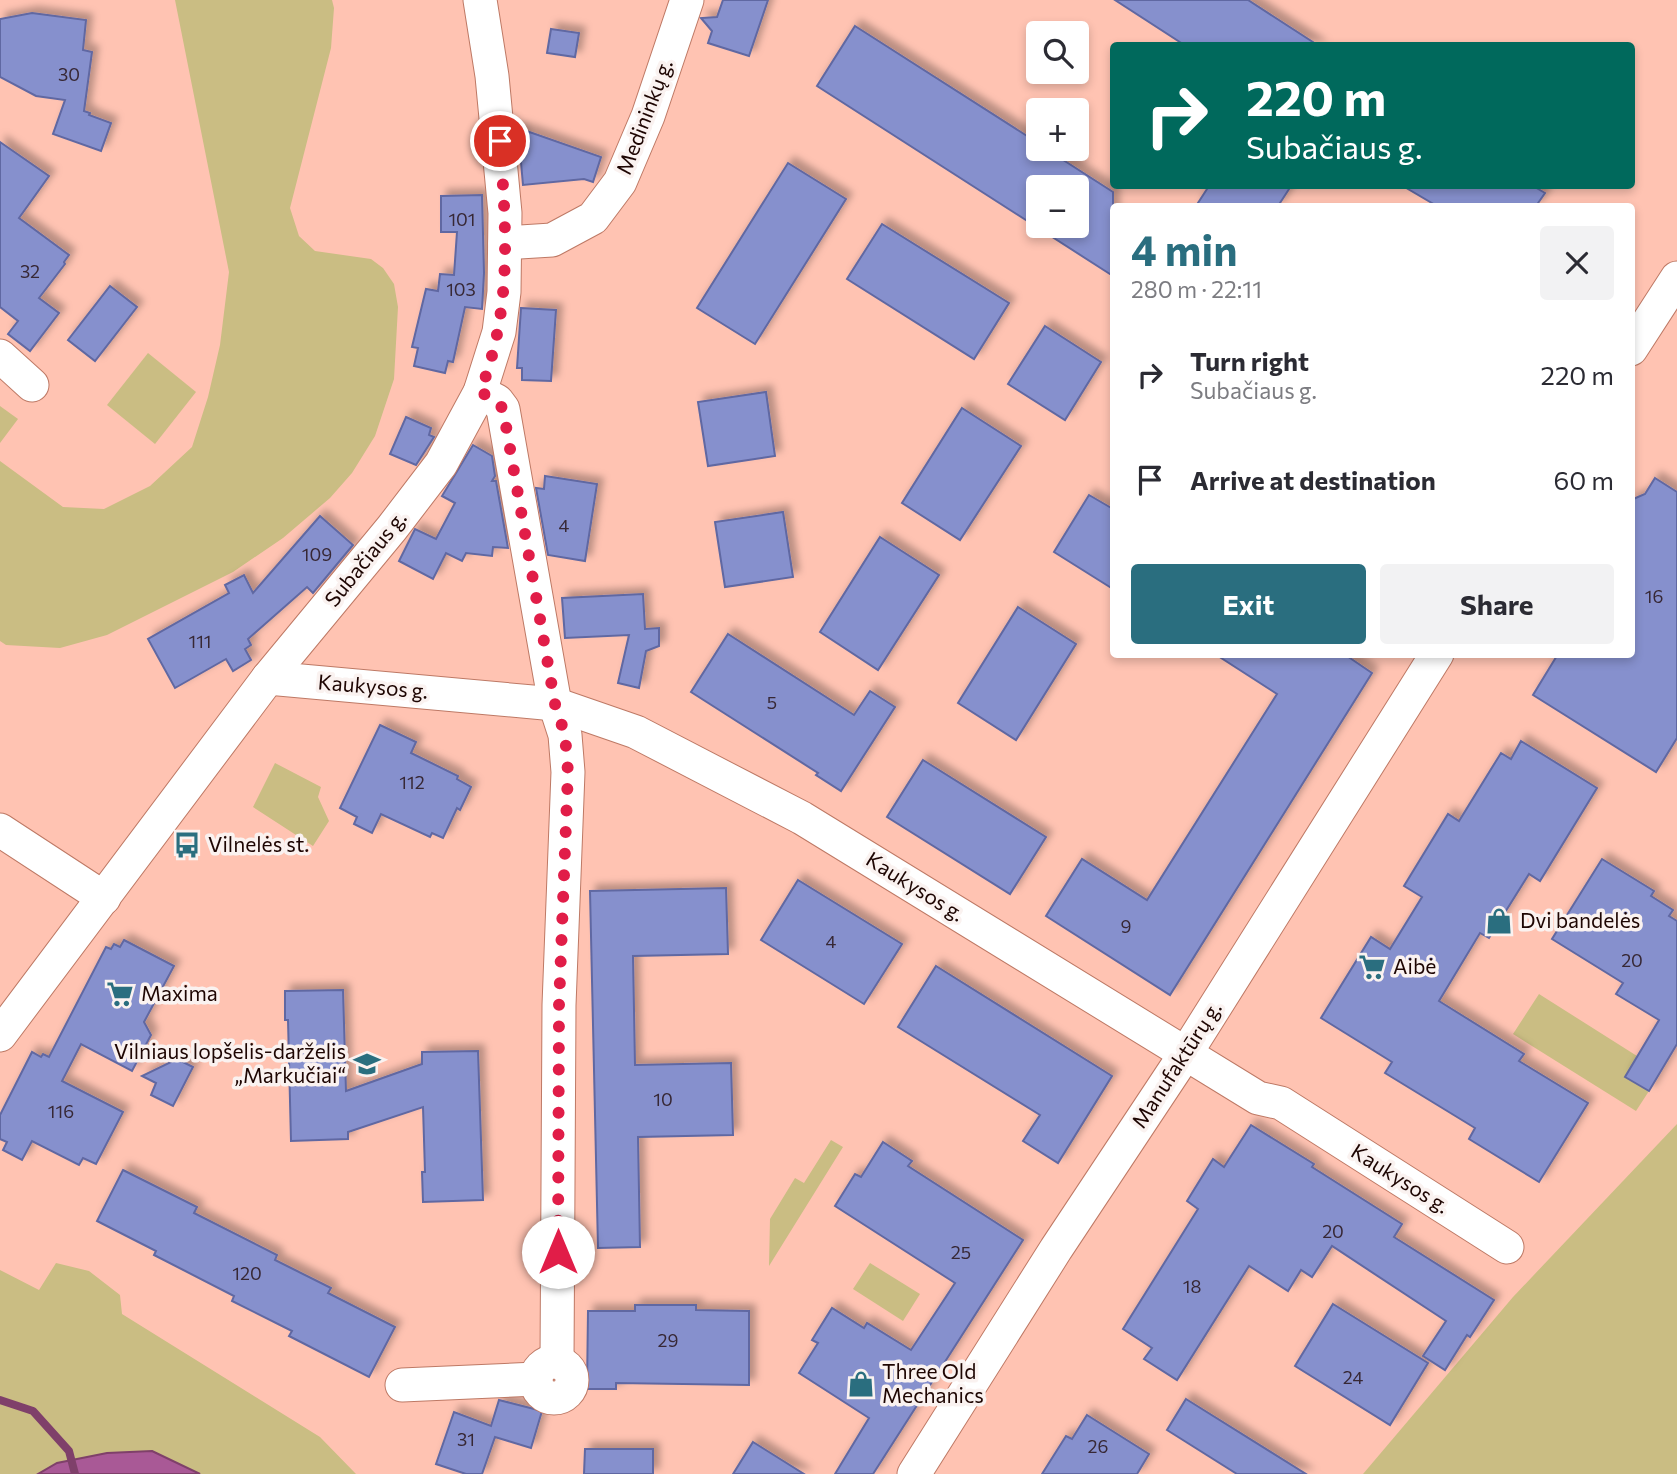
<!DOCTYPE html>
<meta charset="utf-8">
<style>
body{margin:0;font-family:Commissioner,sans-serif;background:#f2f2f3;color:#2b2b33;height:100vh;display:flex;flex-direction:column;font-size:26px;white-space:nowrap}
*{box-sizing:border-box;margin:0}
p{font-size:23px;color:#7c7c81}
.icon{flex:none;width:38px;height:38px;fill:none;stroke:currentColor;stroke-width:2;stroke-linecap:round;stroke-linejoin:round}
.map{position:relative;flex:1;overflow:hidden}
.drawer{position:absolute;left:1110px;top:203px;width:525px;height:455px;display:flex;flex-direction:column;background:#fff;border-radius:7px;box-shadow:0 4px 10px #0003}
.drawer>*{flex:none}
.guide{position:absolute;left:1110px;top:42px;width:525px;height:147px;border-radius:7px;box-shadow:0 4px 10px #0003;background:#00695c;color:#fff;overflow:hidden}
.fabs{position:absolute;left:1026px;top:21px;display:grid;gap:14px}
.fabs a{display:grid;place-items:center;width:63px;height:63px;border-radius:7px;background:#fff;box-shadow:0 4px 10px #0003;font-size:35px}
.pin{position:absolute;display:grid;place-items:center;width:60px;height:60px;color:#fff;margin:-30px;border:4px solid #fff;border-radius:50%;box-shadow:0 2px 7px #0007}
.me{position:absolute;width:77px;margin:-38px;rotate:0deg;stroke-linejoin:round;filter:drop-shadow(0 0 5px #0008)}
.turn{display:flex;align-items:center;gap:24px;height:147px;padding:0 21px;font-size:32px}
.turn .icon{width:91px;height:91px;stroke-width:2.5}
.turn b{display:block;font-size:49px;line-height:60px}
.round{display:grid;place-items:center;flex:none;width:74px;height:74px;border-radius:7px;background:#f2f2f3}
.headline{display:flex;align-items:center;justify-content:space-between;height:119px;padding:0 21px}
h1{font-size:42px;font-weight:700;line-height:52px;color:#2a6e7f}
.cta{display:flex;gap:14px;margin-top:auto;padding:14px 21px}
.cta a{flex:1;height:80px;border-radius:7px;background:#2a6e7f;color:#fff;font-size:28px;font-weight:700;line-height:80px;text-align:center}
.cta a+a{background:#f2f2f3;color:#2b2b33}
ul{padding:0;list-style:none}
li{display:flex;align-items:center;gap:21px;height:105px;padding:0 21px}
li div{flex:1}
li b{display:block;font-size:26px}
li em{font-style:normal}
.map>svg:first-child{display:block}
.green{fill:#cabd83}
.water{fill:#a95996;stroke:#7f406a;stroke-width:2}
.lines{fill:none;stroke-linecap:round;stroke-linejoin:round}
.stream{stroke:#7f406a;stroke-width:8}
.building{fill:#8690cd;stroke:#6068a2;stroke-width:2;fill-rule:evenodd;filter:url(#shadow)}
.minor-casing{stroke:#be7965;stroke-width:35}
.minor{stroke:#fff;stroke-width:33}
.route{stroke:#e11d48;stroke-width:12;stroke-dasharray:0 21.6}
.labels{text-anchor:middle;stroke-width:7;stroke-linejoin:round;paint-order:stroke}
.number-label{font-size:18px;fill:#372835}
.street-label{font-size:21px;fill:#1d0502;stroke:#faf2f0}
.poi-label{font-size:21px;fill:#1d0502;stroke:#faf2f0;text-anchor:start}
</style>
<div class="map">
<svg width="1677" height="1474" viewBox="0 0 1677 1474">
<defs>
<filter id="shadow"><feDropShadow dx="6" dy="-6" stdDeviation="3.5" flood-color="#0004"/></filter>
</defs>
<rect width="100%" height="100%" fill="#ffc3b2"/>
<!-- green -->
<g class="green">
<polygon points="175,0 332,0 334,8 331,48 290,208 299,236 315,251 371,259 383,268 394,284 398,307 394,379 375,436 352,473 330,498 283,538 233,572 107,635 60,648 6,645 0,641 0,461 63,507 104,509 150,486 192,447 208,397 220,345 229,272"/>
<polygon points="148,353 196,392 155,444 107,405"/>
<polygon points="0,406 18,419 0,443"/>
<polygon points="275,763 321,787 318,797 329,821 313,846 253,807"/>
<polygon points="1539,994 1637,1056 1625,1077 1649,1091 1636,1111 1513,1034"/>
<polygon points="1677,1124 1677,1474 1363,1474 1513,1297"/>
<polygon points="831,1140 843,1147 769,1266 770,1219 795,1178 804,1183"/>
<polygon points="56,1263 89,1271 120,1295 122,1314 320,1437 356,1474 200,1474 152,1451 107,1453 57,1463 38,1474 0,1474 0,1270 39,1290"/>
<polygon points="870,1263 920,1294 903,1321 853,1289"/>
</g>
<!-- water -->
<polygon class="water" points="152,1451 200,1474 38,1474 57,1463 107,1453"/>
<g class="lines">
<!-- stream -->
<polyline class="stream" points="0,1400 33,1411 69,1451 75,1474"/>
</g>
<!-- building -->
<g class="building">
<polygon points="723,0 768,0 749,56 708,43 712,31 701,18 717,17"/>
<polygon points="1115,0 1248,0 1319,46 1186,46"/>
<polygon points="32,13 86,20 83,50 92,52 84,111 90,113 89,115 111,123 101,151 53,134 65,100 36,96 0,77 0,19"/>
<path d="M855,26L1038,143V149H1046L1113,192V276L817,86ZM1038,187H1076V226H1038Z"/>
<polygon points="551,29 579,33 575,57 547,53"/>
<polygon points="518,128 601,157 593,182 584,179 523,185"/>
<polygon points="0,142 49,176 19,218 69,255 64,262 65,264 39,298 59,313 30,351 8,334 18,321 0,307"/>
<polygon points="788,163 846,199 755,344 697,308"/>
<polygon points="1209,186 1291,186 1278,206 1196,206"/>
<polygon points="1403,186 1533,186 1545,193 1536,206 1437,206"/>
<polygon points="482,195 484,273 482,309 465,307 453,362 448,361 445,373 414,366 418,348 412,347 426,289 438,291 440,274 454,275 457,232 441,232 441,196"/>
<polygon points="882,224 1009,303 974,359 847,279"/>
<polygon points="110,286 137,307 95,361 68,340"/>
<polygon points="521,308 556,310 551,381 522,380 522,368 517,368"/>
<polygon points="1045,326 1101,362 1065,420 1008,384"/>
<polygon points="766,392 775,456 708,466 698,402"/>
<polygon points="962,408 1021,446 960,540 902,503"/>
<polygon points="406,417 431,428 429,435 434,437 416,465 390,454"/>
<polygon points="473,445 492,456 495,476 492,481 496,481 508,548 493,547 492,556 466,553 462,561 446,553 433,579 399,561 415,529 436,539 455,503 442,496"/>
<polygon points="545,476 597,484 585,561 548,555 536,488 544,489"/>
<polygon points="1655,478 1677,492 1677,738 1656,772 1533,695 1558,654 1631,654 1631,500 1645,494"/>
<polygon points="1089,495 1113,509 1113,589 1054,552"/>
<polygon points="783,512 793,577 725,587 715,522"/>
<polygon points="320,516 353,545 313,593 307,587 248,639 251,645 245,649 251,660 233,671 226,659 175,688 148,639 229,593 225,585 244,575 253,593"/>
<polygon points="880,537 939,575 878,670 820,632"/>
<polygon points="643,594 645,629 659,628 659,646 646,651 639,688 618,683 629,635 565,638 562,598"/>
<polygon points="1018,607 1076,644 1016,740 958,703"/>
<polygon points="728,634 854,715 870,691 895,707 841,791 816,775 818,773 691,692"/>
<polygon points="1215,654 1344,654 1372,673 1170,995 1046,916 1082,859 1147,900 1277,694"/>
<polygon points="380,725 416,742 411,753 458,776 457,779 471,787 460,810 457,808 443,838 432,833 430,837 381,814 372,833 354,824 357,817 340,808"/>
<polygon points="1521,741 1597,788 1540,881 1529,874 1489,938 1480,933 1439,1001 1524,1054 1519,1061 1588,1103 1539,1182 1469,1139 1475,1128 1385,1073 1392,1062 1321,1018 1371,937 1390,949 1422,897 1404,886 1448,814 1459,821 1501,753 1511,759"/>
<polygon points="923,760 1046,837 1010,894 887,817"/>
<polygon points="1602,859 1654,891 1651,896 1673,910 1669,916 1677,921 1677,1044 1649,1091 1625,1077 1659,1020 1616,994 1623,983 1552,939"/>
<polygon points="798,880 902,944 864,1004 761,940"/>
<polygon points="726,888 728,954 633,956 635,1065 731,1063 733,1135 638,1137 640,1247 598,1248 590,891"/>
<polygon points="124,940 174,966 144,1022 151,1035 132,1071 81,1044 62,1081 123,1112 96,1164 83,1158 79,1165 32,1141 22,1160 3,1150 7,1142 0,1139 0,1115 32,1052 41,1057 43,1054 49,1057 106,947 111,949 114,944 120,947"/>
<polygon points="936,966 1112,1076 1058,1163 1023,1141 1040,1115 898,1027"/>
<polygon points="343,990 346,1091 422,1064 422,1052 478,1051 483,1200 423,1202 422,1172 425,1172 423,1107 348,1132 348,1139 291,1141 288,1020 285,1020 285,991"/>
<polygon points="177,1059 193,1067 173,1106 151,1095 156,1083 142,1076"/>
<polygon points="1251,1125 1314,1164 1312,1167 1402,1224 1394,1237 1494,1300 1470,1337 1467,1335 1445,1370 1423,1356 1446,1321 1332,1246 1312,1277 1301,1270 1288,1291 1249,1266 1177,1380 1144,1359 1152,1348 1123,1329 1198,1209 1187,1201 1213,1159 1224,1167"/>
<polygon points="883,1142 912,1161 908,1166 1023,1240 873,1474 835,1474 869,1418 799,1373 818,1343 812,1340 832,1308 864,1328 867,1323 911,1350 955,1283 835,1206 855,1174 861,1177"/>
<polygon points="123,1170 197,1207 194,1213 277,1255 275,1260 331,1288 328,1293 395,1327 369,1377 289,1336 292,1331 232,1301 234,1296 154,1255 156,1251 97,1221"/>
<polygon points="1333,1304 1428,1363 1390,1425 1295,1366"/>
<polygon points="635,1305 696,1305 696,1310 749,1311 749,1385 616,1383 616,1389 587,1389 588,1311 635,1311"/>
<polygon points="1186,1399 1306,1474 1237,1474 1167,1430"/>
<polygon points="499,1400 542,1411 531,1448 495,1437 482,1474 466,1474 436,1464 454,1412 491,1426"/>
<polygon points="1087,1415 1149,1454 1137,1474 1042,1474 1066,1436 1072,1439"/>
<polygon points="753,1442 804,1474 733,1474"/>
<polygon points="585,1449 653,1449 653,1474 584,1474"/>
</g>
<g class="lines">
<!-- minor casing -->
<g class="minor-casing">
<g id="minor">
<polyline points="505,243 552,240 593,218 620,182 648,116 687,0"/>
<polyline points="1631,349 1677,278"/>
<polyline points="0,356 32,385"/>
<polyline points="480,392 497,401 503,409 555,704 565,735 568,772 559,1005 557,1362"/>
<polyline points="268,678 555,704 636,732 802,818 1258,1098 1281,1103 1507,1247"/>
<polyline points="0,830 104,898"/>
<polyline points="0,1035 268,678 392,528 441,464 480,392 499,332 504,292 505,213 492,76 480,0"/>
<circle cx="554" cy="1380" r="18"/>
<polyline points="402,1385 536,1379"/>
<polyline points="914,1474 1056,1249 1186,1053 1437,654"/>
</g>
</g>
<!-- minor -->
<use href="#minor" class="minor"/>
</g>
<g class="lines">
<!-- route -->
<path class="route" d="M500,141C506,229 513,308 480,392L497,401L503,409L555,704L565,735L568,772L559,1005L558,1252"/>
</g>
<!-- icons -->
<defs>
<g id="bus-bare" transform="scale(2.1)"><path d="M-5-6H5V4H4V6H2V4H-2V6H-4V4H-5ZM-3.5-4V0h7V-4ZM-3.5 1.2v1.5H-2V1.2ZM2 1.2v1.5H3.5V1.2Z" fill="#2a6e7f" stroke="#faf2f0" stroke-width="2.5" paint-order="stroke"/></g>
<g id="shop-bare" transform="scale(2.1)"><path d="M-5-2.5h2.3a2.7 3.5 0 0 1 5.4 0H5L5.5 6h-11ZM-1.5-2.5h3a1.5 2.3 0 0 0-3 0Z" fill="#2a6e7f" stroke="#faf2f0" stroke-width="2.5" paint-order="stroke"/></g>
<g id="supermarket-bare" transform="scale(2.1)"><path d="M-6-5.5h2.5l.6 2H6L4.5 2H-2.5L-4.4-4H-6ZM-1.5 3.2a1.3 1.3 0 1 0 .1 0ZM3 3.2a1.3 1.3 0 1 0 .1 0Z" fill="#2a6e7f" stroke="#faf2f0" stroke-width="2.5" paint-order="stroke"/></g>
<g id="school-bare" transform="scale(2.1)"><path d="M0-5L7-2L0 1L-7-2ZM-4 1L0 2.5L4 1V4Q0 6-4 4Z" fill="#2a6e7f" stroke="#faf2f0" stroke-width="2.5" paint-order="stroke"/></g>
</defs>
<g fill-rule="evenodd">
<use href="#bus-bare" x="187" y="845"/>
<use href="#shop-bare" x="1499" y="921"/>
<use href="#supermarket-bare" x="1372" y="967"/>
<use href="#supermarket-bare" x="120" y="994"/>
<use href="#school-bare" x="367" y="1064"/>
<use href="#shop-bare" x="861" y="1384"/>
</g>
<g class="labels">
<!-- number labels -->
<g class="number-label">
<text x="69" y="81">30</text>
<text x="462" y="226">101</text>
<text x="30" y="278">32</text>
<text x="461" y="296">103</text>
<text x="564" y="532">4</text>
<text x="317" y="561">109</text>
<text x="1654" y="603">16</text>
<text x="200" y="648">111</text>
<text x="772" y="709">5</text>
<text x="412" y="789">112</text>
<text x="1126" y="933">9</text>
<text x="831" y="948">4</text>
<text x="1632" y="967">20</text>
<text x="663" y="1106">10</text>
<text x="61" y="1118">116</text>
<text x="1333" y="1238">20</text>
<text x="961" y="1259">25</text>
<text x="247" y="1280">120</text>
<text x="1192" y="1293">18</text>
<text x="668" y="1347">29</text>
<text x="1353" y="1384">24</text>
<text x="466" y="1446">31</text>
<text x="1098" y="1453">26</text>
</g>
<!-- street labels -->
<g class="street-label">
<text transform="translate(645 117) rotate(-69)" y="7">Medininkų g.</text>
<text transform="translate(366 559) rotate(-51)" y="7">Subačiaus g.</text>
<text transform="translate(373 687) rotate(5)" y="7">Kaukysos g.</text>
<text transform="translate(915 887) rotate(32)" y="7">Kaukysos g.</text>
<text transform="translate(1177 1065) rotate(-57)" y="7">Manufaktūrų g.</text>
<text transform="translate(1400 1179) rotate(32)" y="7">Kaukysos g.</text>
</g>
<!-- poi labels -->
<g class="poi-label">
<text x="208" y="852">Vilnelės st.</text>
<text x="1520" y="928">Dvi bandelės</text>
<text x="1393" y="974">Aibė</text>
<text x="141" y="1001">Maxima</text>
<text x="346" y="1059" text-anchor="end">Vilniaus lopšelis-darželis<tspan x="346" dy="24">„Markučiai“</tspan></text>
<text x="882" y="1379">Three Old<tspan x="882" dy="24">Mechanics</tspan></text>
</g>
</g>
</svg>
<div class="fabs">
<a><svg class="icon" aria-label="search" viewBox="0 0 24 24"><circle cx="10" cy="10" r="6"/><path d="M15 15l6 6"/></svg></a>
<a>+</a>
<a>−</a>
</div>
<div class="pin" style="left:500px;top:141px;background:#d93025"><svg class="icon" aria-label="arrive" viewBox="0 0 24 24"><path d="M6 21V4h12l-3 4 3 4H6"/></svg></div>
<svg class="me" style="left:558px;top:1252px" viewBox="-20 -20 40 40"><circle r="19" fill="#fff"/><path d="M0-13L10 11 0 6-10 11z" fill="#e11d48"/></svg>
<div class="guide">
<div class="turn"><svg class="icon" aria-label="right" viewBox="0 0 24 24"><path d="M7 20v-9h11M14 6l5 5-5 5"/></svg><div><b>220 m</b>Subačiaus g.</div></div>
</div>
<section class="drawer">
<div class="headline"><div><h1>4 min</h1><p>280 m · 22:11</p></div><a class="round"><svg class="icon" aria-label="close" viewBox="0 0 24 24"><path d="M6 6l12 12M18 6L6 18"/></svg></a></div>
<ul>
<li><svg class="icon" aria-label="right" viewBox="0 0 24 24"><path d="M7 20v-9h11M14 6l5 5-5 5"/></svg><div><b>Turn right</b><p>Subačiaus g.</p></div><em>220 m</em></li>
<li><svg class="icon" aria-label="arrive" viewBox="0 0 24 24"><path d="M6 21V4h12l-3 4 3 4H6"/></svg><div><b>Arrive at destination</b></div><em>60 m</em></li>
</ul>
<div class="cta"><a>Exit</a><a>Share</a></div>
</section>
</div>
